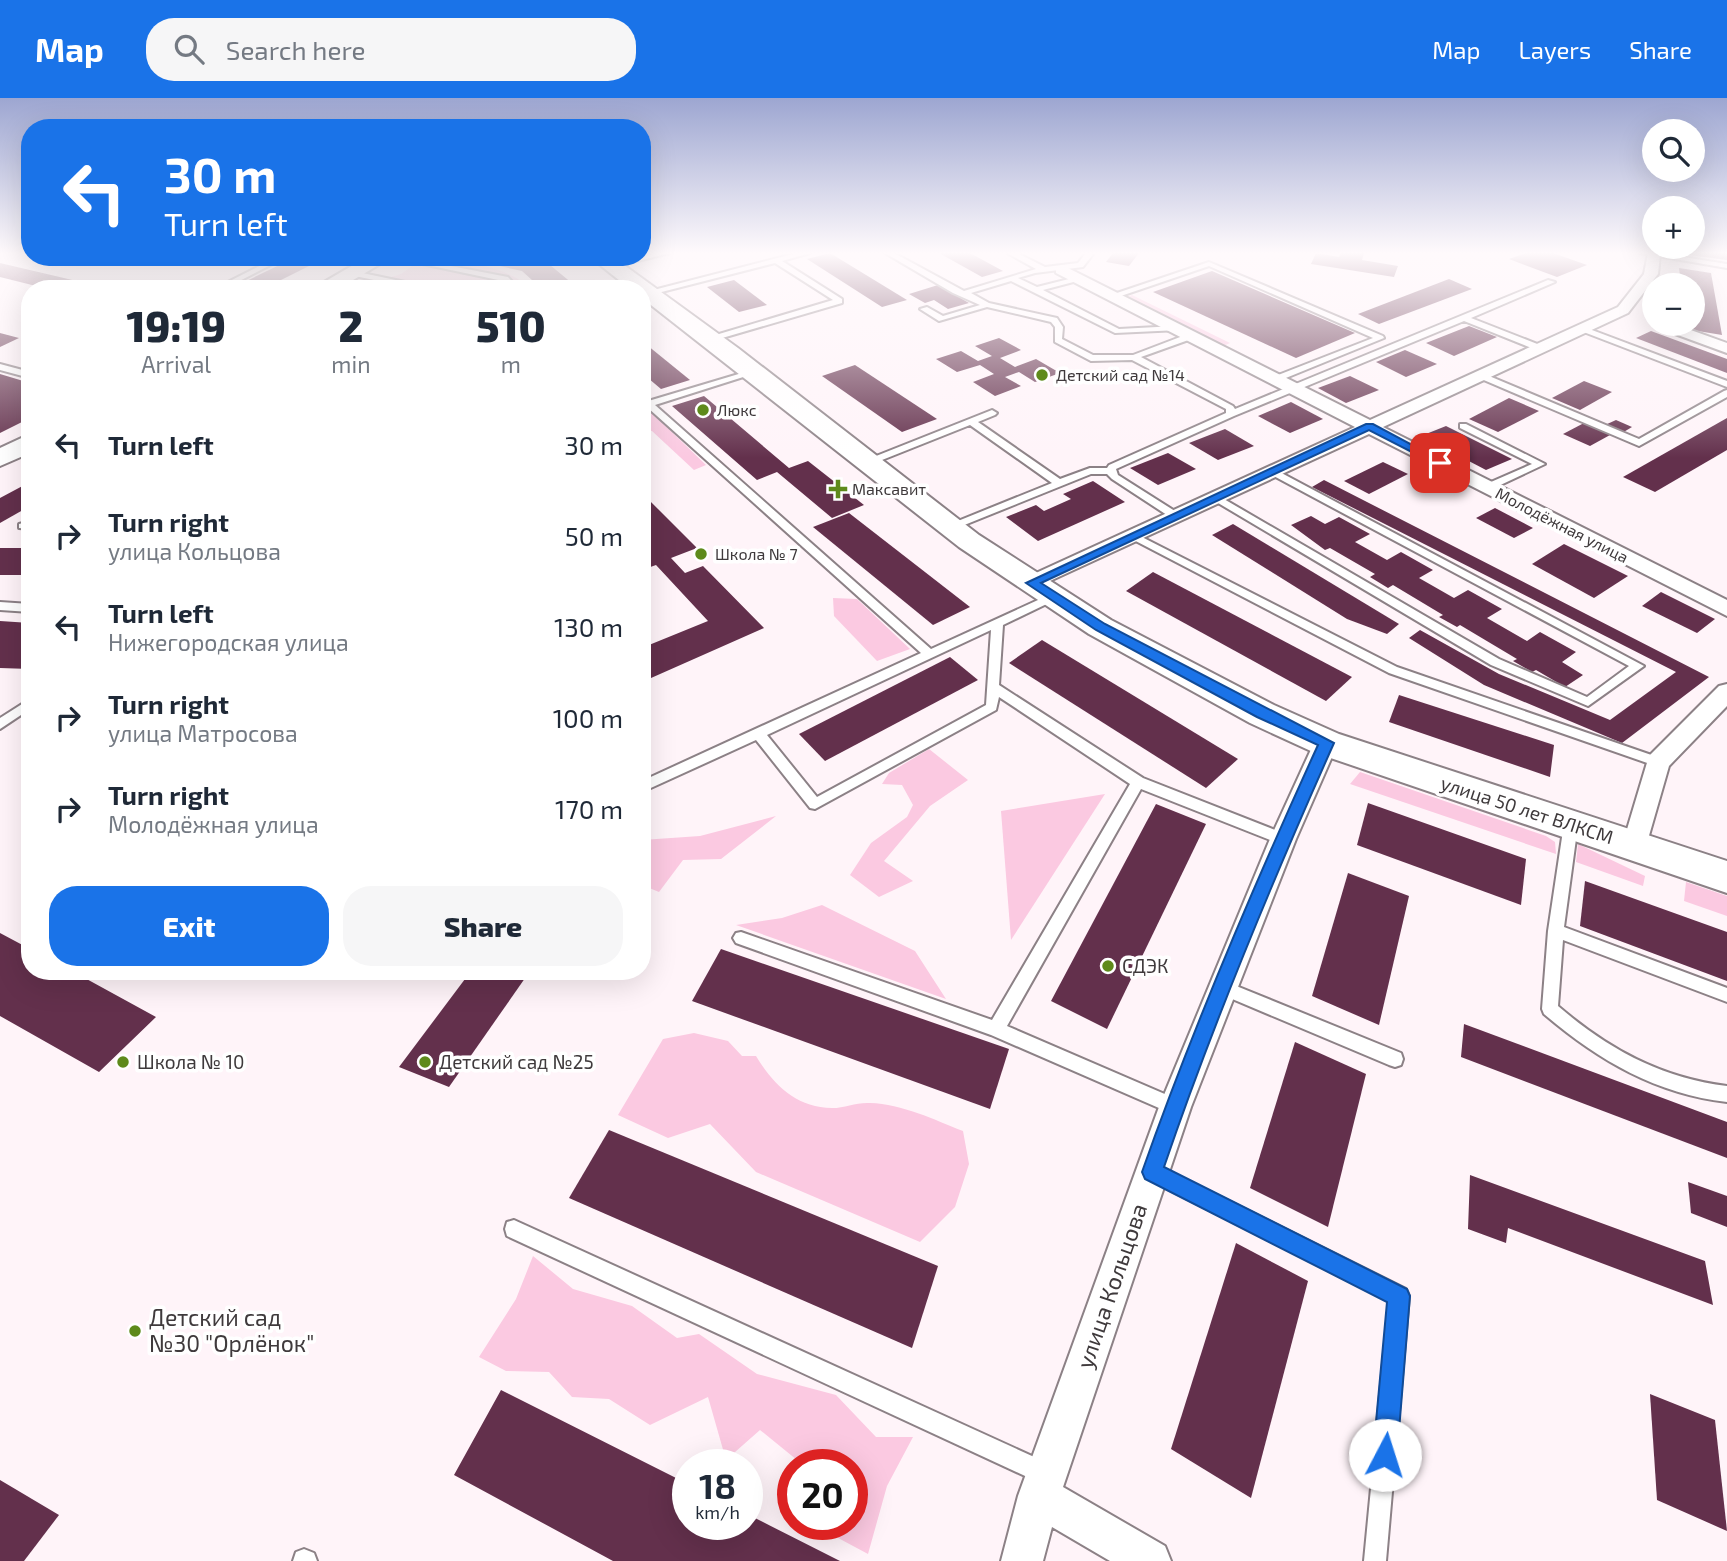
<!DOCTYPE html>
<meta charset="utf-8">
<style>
body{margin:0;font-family:"Exo 2",sans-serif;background:#f6f6f7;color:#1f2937;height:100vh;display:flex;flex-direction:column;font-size:26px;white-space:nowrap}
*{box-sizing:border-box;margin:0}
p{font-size:23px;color:#747a83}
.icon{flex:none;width:38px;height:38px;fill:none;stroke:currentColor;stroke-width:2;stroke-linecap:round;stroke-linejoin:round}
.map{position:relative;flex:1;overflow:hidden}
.sheet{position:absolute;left:21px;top:182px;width:630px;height:700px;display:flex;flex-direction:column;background:#fff;border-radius:28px;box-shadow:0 7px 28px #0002}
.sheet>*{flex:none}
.banner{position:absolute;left:21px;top:21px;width:630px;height:147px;border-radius:28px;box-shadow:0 7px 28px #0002;background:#1a73e8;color:#fff;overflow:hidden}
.controls{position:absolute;left:1642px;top:21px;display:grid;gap:14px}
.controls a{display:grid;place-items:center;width:63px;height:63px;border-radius:50%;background:#fff;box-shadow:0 7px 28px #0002;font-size:35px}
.speed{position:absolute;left:672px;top:1351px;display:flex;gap:14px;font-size:35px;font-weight:700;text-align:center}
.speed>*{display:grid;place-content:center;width:91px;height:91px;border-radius:50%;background:#fff;box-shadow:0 7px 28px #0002;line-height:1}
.speed small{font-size:18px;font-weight:400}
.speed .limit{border:10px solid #d22;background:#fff;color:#111}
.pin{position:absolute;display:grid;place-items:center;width:60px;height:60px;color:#fff;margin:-30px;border-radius:14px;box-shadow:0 4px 10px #0006}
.me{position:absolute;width:77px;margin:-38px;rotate:5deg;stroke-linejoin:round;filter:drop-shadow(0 0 5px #0008)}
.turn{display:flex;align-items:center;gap:24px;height:147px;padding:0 28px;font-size:32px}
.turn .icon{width:91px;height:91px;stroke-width:2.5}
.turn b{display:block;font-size:49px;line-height:60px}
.eta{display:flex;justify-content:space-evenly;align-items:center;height:119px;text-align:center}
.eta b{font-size:42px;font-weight:800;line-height:49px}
.action{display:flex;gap:14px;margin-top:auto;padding:14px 28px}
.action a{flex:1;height:80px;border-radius:28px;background:#1a73e8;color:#fff;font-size:28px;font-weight:800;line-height:80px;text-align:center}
.action a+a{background:#f6f6f7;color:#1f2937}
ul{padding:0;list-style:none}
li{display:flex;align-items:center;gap:21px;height:91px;padding:0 28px}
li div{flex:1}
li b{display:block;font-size:26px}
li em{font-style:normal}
header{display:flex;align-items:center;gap:42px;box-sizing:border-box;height:98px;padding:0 35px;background:#1a73e8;color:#fff}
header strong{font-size:33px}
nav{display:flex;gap:38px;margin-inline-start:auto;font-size:24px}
.search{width:490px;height:63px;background:#f6f6f7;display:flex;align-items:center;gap:18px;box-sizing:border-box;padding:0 24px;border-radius:28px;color:#747a83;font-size:26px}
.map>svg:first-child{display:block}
.green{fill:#fbc9e1}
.building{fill:#63304c}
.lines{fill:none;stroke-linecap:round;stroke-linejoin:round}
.lane-casing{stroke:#8c8186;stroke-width:4}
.street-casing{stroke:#8c8186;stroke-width:4}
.secondary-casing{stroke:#8c8186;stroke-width:4}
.lane{fill:#fff;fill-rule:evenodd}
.street{fill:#fff;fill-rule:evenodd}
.secondary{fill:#fff;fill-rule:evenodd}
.route{fill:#1a73e8;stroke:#114b97;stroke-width:2}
.poi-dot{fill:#5e8a1b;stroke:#fff;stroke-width:2.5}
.labels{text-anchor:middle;stroke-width:7;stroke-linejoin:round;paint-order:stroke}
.far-poi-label{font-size:16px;fill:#3f3a3c;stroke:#fff;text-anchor:start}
.far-street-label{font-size:16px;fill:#3f3a3c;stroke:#fff}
.street-label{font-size:19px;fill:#3f3a3c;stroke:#fff}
.poi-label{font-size:19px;fill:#3f3a3c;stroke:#fff;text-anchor:start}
.near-street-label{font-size:23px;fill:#3f3a3c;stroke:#fff}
.near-poi-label{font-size:23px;fill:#3f3a3c;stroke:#fff;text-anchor:start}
</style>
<header>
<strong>Map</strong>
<div class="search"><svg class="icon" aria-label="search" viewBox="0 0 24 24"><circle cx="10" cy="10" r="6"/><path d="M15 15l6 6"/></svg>Search here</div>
<nav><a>Map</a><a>Layers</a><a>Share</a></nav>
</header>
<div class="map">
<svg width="1727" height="1463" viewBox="0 0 1727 1463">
<rect width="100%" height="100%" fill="#fff4f9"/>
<!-- green -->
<g class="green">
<path d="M419,159C446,159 505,168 525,186V191L509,179L415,161Z"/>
<polygon points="415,166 502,183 508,191 441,191 388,180 401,176"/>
<polygon points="1132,197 1230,245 1221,249 1123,200"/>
<polygon points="649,312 706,367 694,372 652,333 642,333 642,314"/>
<polygon points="833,500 857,501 910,551 877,563 834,518"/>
<polygon points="929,651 968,682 930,708 884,763 913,783 879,799 850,777 871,745 907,719 913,707 902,687 882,686 889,675"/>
<polygon points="1360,674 1546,738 1555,744 1556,756 1350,686"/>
<polygon points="1105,696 1011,842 1001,713"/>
<polygon points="776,718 721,761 683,762 659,794 642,787 642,742 700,738"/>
<polygon points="1578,746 1645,778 1643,788 1576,764"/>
<polygon points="1686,784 1727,798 1727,818 1684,803"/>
<polygon points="822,807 915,853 946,901 736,827 782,820"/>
<path d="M694,935L728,943L742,958H756C773,986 796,1010 832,1010C845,1010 857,1004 870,1005C902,1006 935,1022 963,1033L969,1066L955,1109L920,1144L756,1074L710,1026L668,1040L618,1017L663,941Z"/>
<polygon points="533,1158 573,1191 632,1208 677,1240 699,1236 757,1276 836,1297 876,1339 913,1339 887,1388 868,1456 812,1426 852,1426 852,1367 796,1367 797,1362 760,1332 726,1362 708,1299 650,1327 609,1301 572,1299 549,1274 506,1273 479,1259 516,1201"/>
</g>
<!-- building -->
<g class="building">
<polygon points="830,155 907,202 882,209 807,161"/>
<polygon points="939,155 970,155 1003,173 982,179"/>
<polygon points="1113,155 1139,155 1129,168 1106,164"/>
<polygon points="1316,155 1339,159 1341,155 1364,155 1362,162 1398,168 1394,179 1311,166"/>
<polygon points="1526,155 1553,155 1587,167 1557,179 1509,161"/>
<polygon points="1690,155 1727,155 1727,162 1690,157"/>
<polygon points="296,159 325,160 263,191 230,191"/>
<polygon points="459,159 537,161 550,167 579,191 542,191 522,173"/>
<polygon points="0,165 102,189 48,191 0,179"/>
<polygon points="1679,170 1711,175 1722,237 1686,231 1685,226 1692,226 1692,187 1681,187"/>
<polygon points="1212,173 1355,235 1296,260 1153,194"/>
<polygon points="1449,181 1472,191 1379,226 1358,216"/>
<polygon points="734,182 767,207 739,214 707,189"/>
<polygon points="938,187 969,205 948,211 934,202 925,205 909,196"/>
<polygon points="1469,228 1497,239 1454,258 1426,245"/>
<polygon points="1651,233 1727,261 1727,275 1636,240"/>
<polygon points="0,235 19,240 0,249"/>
<polygon points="999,240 1021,252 1000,260 1015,269 1036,261 1060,275 1035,284 1019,274 1005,279 1021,288 995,298 973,284 994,276 980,267 957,274 936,261 961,253 978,263 992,258 975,248"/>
<polygon points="642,243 690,282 661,291 642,275"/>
<polygon points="1405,252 1437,266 1406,279 1376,264"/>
<polygon points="855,267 937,321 902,334 822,278"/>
<polygon points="0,276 30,285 30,320 0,335"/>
<polygon points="1350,278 1379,292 1346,305 1318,290"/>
<polygon points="1584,283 1612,294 1580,312 1552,300"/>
<polygon points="704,298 789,370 808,363 864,407 832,420 777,374 757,382 672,308"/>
<polygon points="1509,300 1539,313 1498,334 1469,321"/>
<polygon points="1291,304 1323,321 1290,335 1258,318"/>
<polygon points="1727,320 1727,352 1655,394 1623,379"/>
<polygon points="1616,322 1632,329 1622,335 1605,327"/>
<polygon points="1584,325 1610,337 1590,348 1563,336"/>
<polygon points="1446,328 1512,361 1486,372 1421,338"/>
<polygon points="1225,331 1254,348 1218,362 1189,345"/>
<polygon points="1168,355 1196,371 1158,387 1130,370"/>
<polygon points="1383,364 1408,376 1369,396 1344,383"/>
<polygon points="1324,382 1709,579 1622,645 1484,587 1409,540 1420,532 1499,576 1610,622 1676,574 1312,389"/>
<polygon points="1093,383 1125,404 1038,443 1006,419 1036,407 1044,413 1071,401 1063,396"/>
<polygon points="30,384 30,408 0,425 0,400"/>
<polygon points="648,401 697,450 671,460 685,475 703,468 764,530 642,584 642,539 649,547 708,523 656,467 642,472 642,402"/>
<polygon points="1495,410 1533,430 1514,440 1476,420"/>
<polygon points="849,415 970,509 933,527 813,429"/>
<polygon points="1311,418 1325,426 1339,419 1370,436 1355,444 1387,462 1401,454 1433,472 1419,480 1454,500 1468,492 1502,511 1487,520 1527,543 1540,534 1576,554 1562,564 1583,577 1565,589 1536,572 1532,574 1513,563 1517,561 1460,527 1457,529 1439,519 1443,517 1393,487 1388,490 1370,479 1375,476 1330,450 1325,452 1291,427"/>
<polygon points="1233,426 1399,526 1387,536 1347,521 1212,437"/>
<polygon points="1564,446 1628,478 1594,500 1532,466"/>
<rect x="0" y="450" width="30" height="27"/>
<polygon points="1153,474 1352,579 1326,603 1126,493"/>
<polygon points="1661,494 1715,521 1697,535 1642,508"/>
<polygon points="0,523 30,525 30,571 0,570"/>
<polygon points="1042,542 1238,661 1206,690 1009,565"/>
<polygon points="950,559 978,582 825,663 799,636"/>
<polygon points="1399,597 1554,647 1550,679 1389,624"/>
<polygon points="1368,705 1526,761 1521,807 1357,747"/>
<polygon points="1156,706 1206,726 1107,931 1051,903"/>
<polygon points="1348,775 1409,798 1379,927 1312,898"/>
<polygon points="1585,783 1727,834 1727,883 1580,828"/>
<polygon points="0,835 30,851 30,873 72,873 156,919 99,974 0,918"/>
<polygon points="721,851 1009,951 990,1011 692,903"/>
<polygon points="471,873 530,873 449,989 399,969"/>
<polygon points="1464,926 1727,1024 1727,1060 1461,959"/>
<polygon points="1295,944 1366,976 1328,1129 1250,1090"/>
<polygon points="609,1032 938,1168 912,1250 569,1100"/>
<polygon points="1470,1077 1705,1163 1713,1207 1508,1130 1506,1145 1468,1131"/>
<polygon points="1688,1084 1727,1098 1727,1129 1691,1115"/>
<polygon points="1236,1145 1308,1183 1251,1400 1171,1351"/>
<polygon points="501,1292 688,1386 688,1426 747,1426 747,1416 840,1463 613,1463 454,1377"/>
<polygon points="1650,1296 1715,1322 1727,1433 1657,1402"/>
<polygon points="0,1382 59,1417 24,1463 0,1463"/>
</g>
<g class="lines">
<!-- lane casing -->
<g class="lane-casing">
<g id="lane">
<polygon points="656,155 670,155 613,169 609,167"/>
<polygon points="797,155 810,155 782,163 842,201 842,205 712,243 709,243 709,239 833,202 775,165 642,199 642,195"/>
<polygon points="885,155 894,155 964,193 1036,171 1007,155 1017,155 1045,169 1078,165 1086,155 1094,155 1083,169 1035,175 1018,180 1037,189 1081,178 1081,182 1043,192 1119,231 1176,228 1180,230 1179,232 1115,235 1011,183 971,195 989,205 1057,220 1063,229 1062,241 1093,257 1133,257 1188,236 1194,236 1194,240 1141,259 1233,308 1235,311 1548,182 1555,184 1471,220 1545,249 1545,253 1539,253 1464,223 1234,318 1116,371 1118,377 1178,415 1178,419 1170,419 1112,381 1107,376 1091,376 952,432 948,431 948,427 1052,385 970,327 872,366 866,366 866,362 992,312 997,315 995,317 978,324 1060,381 1090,370 1107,370 1109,367 1226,315 1226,311 1132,262 1091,263 1055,244 1055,229 1051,224 987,209 939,223 920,211 927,209 943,218 980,207 953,195"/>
<polygon points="1640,155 1658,155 1727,166 1727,170"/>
<polygon points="277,159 286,159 224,191 214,191"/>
<polygon points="389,159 404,159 508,179 519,191 510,191 503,183"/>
<polygon points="1209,164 1383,238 1384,240 1276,284 1272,281 1273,279 1373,240 1209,168 1115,200 1108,198"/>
<polygon points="353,173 429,189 433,191 417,191 350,177 349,175"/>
<polygon points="1584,229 1727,283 1727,289 1581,233 1580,231"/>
<polygon points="0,266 30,274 30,280 0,272"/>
<path d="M752,272L759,274L655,307L931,551L1049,497H1057V501L1003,527L999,587L1143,680L1288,737L1290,741L1288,745L1283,747L1141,691L1007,928L1181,1003L1184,1009L1181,1015L1175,1017L991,937L736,845L733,840L736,835L741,834L992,922L1130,686L999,599L996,612L815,711L810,710L756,642L642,694V683L921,555L647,309L642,311V305L645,304ZM991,532L986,607L817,699L767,637Z"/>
<polygon points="1482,275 1639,341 1724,293 1727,292 1727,299 1639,348 1479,280 1478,278"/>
<polygon points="1460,326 1466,326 1545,366 1492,391 1484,391 1484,387 1532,366 1460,330"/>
<polygon points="1268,371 1274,371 1644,568 1588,608 1491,567 1208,399 1217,397 1499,561 1587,599 1629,568 1268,375"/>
<polygon points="23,425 30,425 30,431 19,430 19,426"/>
<polygon points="1132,434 1397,569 1663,661 1665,664 1658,669 1653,667 1389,575 1128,439 1127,437"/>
<polygon points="0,504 30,506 30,514 0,512"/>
<polygon points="30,601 30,611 0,631 0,620"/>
<path d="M1571,721L1576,722L1578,726L1564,829L1727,890V904L1563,842L1558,908C1608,951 1661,980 1727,988V1004C1656,996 1598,962 1544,916L1542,911L1548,833L1564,726L1566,722Z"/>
<polygon points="1224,883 1401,955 1403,961 1401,967 1395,969 1389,967 1218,895 1216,890 1218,885"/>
<polygon points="1152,1065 1406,1191 1409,1198 1386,1463 1364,1463 1389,1203 1146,1080 1143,1074 1146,1068"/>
<polygon points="514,1122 1054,1368 1057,1376 1054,1384 1046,1387 1038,1384 507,1138 505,1131 507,1124"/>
<polygon points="304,1451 314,1455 317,1463 293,1463 296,1454"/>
</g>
</g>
<!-- street casing -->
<g class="street-casing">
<g id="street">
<polygon points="1648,155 1660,157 1658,176 1628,215 1383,329 1727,502 1727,518 1369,336 1039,488 1025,488 1022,484 1025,480 1355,329 1056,175 1056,169 1066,169 1370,322 1618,209 1644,176"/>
<polygon points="1654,226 1674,226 1727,245 1727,255 1656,229"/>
<polygon points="1727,586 1727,608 1669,668 1644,755 1635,758 1626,755 1622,748 1649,658 1719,588"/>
<polygon points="1326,636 1335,639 1338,645 1296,741 1191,1009 1063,1389 1165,1448 1171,1463 1110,1463 1052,1429 1043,1463 1001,1463 1018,1398 1159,1009 1270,741 1314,645 1317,639"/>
</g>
</g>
<!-- secondary casing -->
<g class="secondary-casing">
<g id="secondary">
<polygon points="367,159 392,159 338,191 312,191"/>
<polygon points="590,159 613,159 738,250 979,437 1111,522 1274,607 1339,636 1727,763 1727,795 1313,654 1250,625 1089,536 959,449 642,200 642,191 630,191"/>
<polygon points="30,336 30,355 0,368 0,350"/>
</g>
</g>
<!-- lane -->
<use href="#lane" class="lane"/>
<!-- street -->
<use href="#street" class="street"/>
<!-- secondary -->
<use href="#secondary" class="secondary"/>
</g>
<!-- sky -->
<linearGradient id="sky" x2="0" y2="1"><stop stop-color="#9da6d1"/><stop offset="0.43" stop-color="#fffafc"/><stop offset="1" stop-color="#fffafc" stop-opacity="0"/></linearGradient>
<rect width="1727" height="360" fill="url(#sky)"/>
<!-- route -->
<path class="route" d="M1366,326H1373L1446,365L1437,367L1369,332L1041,485L1105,526L1334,645C1272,784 1213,925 1164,1069L1407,1191L1410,1198L1397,1357L1393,1366L1385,1369L1376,1366L1373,1357L1387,1204L1145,1081L1142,1074C1193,929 1254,787 1318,647L1257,619L1096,532L1026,485Z"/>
<!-- markers -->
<g class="poi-dot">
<circle cx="1042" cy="277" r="7"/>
<circle cx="703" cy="312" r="7"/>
<path d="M834.5 380.5h7v7h7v7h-7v7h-7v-7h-7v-7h7z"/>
<circle cx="701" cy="456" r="7"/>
<circle cx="1108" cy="868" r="7"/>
<circle cx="123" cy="964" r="7"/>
<circle cx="425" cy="964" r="7"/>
<circle cx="135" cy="1233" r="7"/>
</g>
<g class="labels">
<!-- far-poi labels -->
<g class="far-poi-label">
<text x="1056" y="283">Детский сад №14</text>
<text x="717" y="318">Люкс</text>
<text x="852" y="397">Максавит</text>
<text x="715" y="462">Школа № 7</text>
</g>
<!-- far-street labels -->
<g class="far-street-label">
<text transform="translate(1562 427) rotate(27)" y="6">Молодёжная улица</text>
</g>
<!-- street labels -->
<g class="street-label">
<text transform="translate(1527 712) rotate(18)" y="7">улица 50 лет ВЛКСМ</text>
</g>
<!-- poi labels -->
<g class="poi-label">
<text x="1122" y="875">СДЭК</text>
<text x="137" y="971">Школа № 10</text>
<text x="439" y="971">Детский сад №25</text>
</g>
<!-- near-street labels -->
<g class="near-street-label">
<text transform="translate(1112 1188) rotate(-71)" y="8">улица Кольцова</text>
</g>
<!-- near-poi labels -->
<g class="near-poi-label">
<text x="149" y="1228">Детский сад<tspan x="149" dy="26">№30 "Орлёнок"</tspan></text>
</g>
</g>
</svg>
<div class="controls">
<a><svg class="icon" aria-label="search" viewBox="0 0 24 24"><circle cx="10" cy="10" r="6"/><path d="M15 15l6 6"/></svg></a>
<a>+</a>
<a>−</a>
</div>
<div class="speed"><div>18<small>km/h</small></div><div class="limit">20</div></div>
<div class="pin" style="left:1440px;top:365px;background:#d93025"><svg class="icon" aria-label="arrive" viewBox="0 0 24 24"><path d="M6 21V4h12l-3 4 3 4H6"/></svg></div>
<svg class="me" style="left:1385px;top:1357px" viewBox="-20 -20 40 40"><circle r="19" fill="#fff"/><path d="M0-13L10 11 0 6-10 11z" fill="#1a73e8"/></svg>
<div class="banner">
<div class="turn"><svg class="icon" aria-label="left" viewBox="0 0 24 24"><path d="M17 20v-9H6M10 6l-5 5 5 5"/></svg><div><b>30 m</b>Turn left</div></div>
</div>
<section class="sheet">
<div class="eta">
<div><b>19:19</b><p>Arrival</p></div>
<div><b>2</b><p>min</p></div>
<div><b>510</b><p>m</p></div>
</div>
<ul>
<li><svg class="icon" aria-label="left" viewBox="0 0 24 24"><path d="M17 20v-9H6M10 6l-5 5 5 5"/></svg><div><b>Turn left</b></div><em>30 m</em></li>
<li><svg class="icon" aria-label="right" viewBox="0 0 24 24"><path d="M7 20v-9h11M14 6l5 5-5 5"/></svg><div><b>Turn right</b><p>улица Кольцова</p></div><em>50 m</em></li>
<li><svg class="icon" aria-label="left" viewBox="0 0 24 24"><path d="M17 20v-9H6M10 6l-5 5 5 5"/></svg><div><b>Turn left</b><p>Нижегородская улица</p></div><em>130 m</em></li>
<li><svg class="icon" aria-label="right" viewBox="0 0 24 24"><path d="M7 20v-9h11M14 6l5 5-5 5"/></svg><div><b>Turn right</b><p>улица Матросова</p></div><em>100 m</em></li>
<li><svg class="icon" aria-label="right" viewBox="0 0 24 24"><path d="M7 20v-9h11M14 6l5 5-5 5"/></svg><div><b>Turn right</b><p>Молодёжная улица</p></div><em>170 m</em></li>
</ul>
<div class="action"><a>Exit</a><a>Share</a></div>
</section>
</div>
